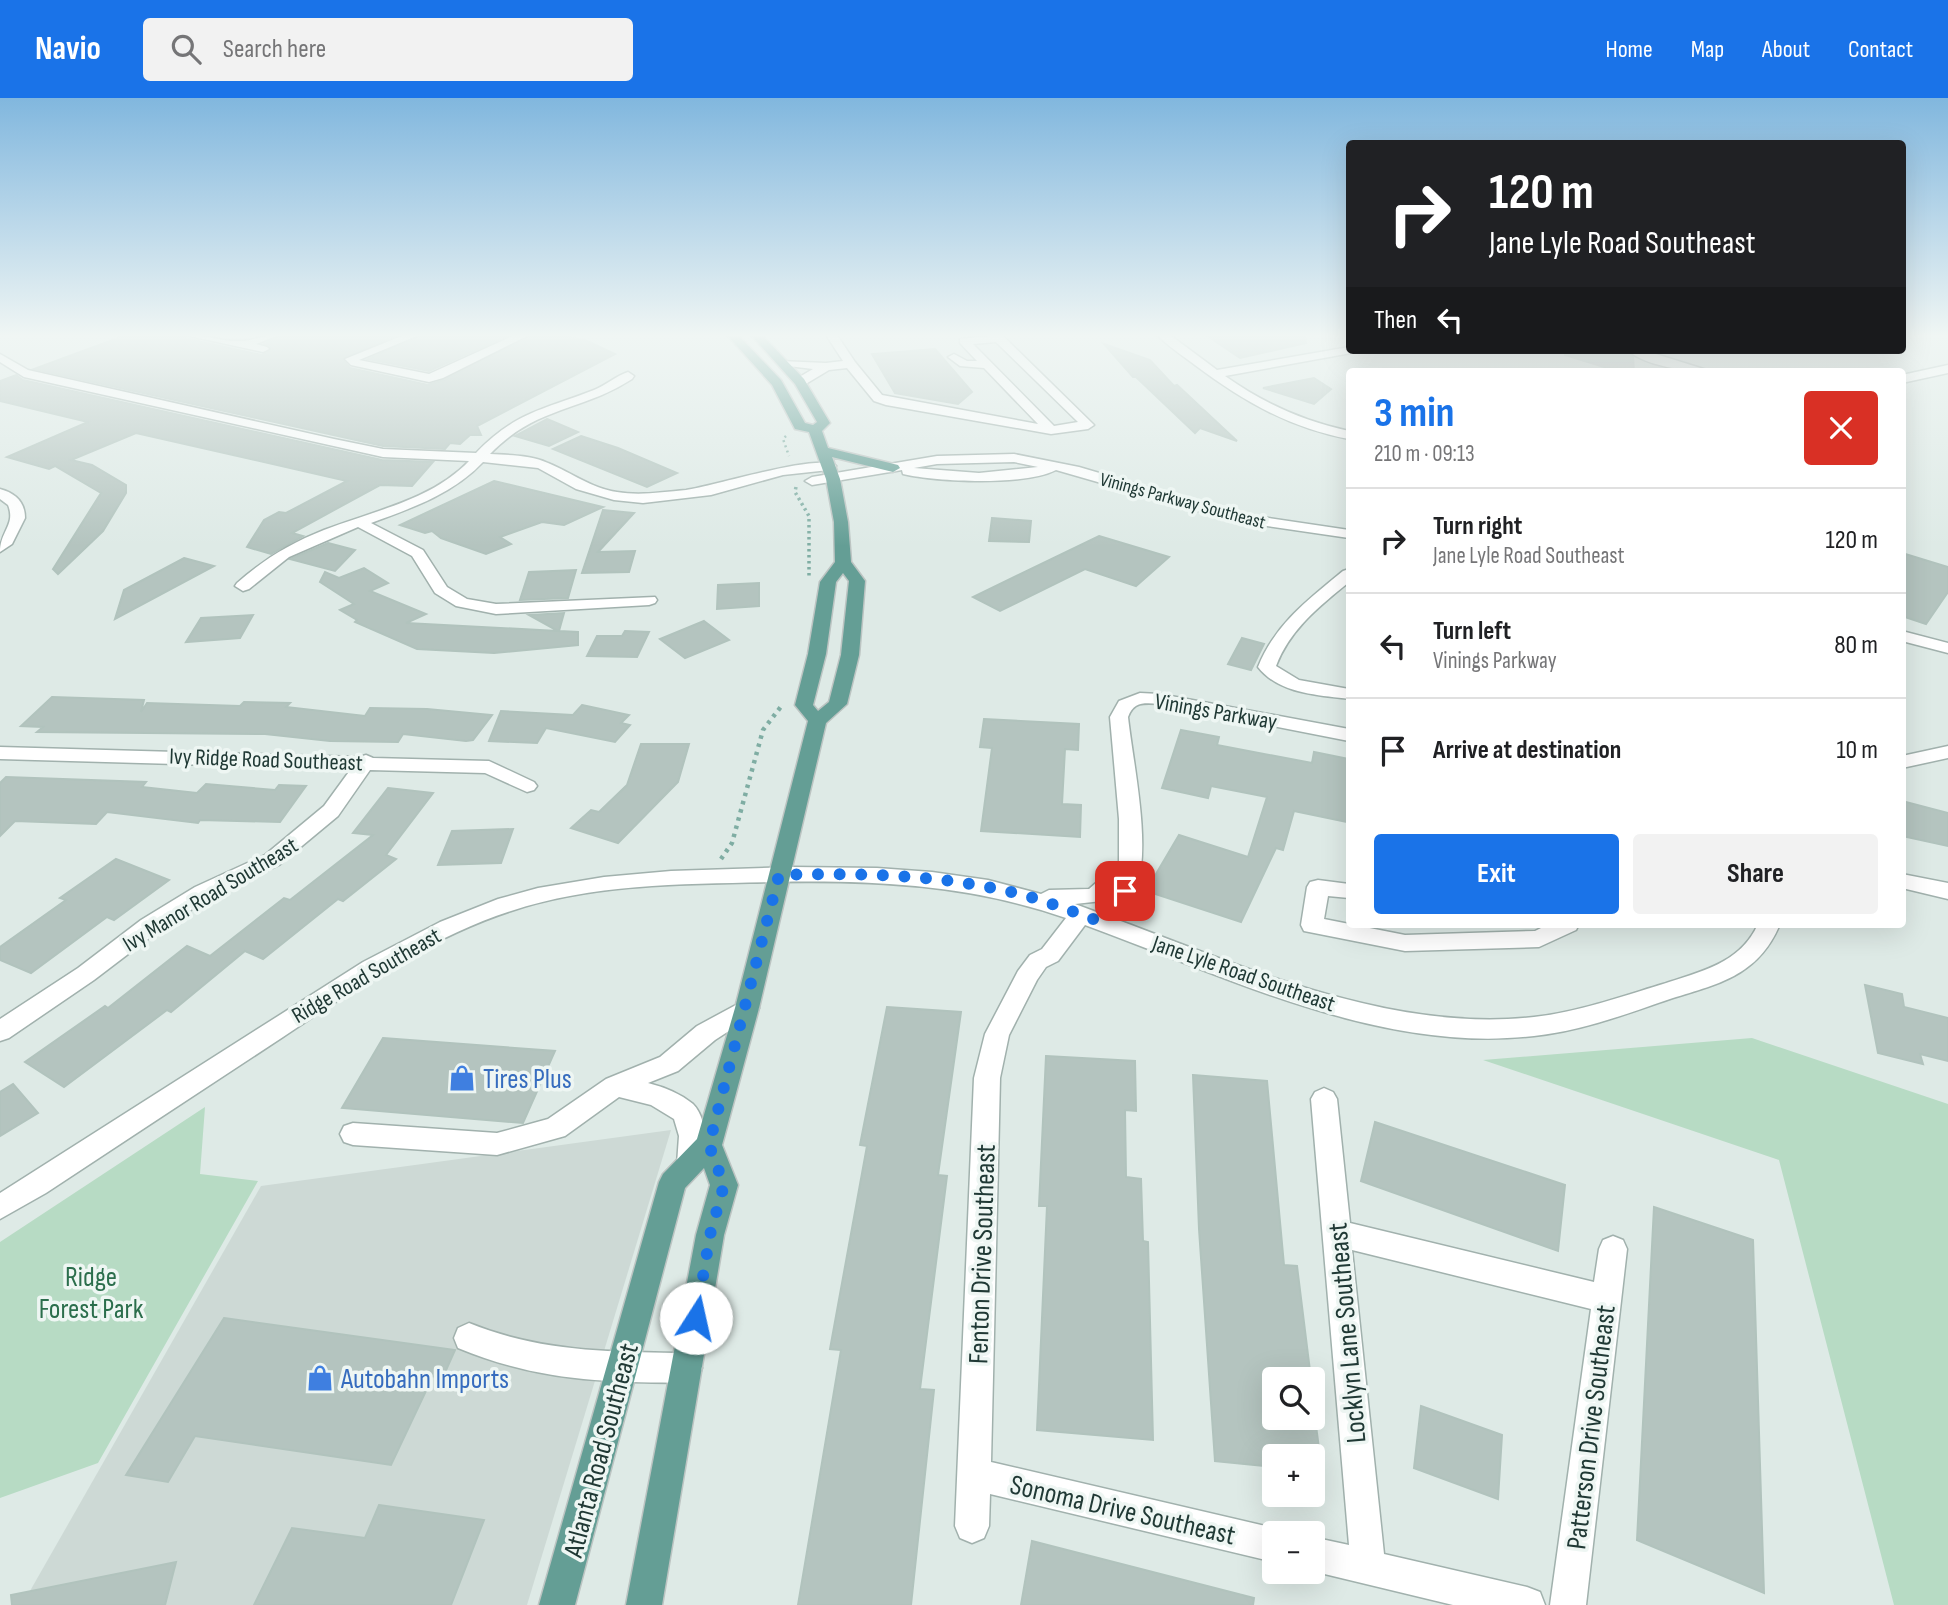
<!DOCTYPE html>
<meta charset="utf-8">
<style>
body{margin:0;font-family:"Sofia Sans Condensed",sans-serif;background:#f2f2f2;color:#202124;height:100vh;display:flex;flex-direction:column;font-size:26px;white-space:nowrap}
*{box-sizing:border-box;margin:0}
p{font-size:23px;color:#757577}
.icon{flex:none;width:38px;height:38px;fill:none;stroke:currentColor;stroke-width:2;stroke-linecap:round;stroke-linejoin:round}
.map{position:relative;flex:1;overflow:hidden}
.panel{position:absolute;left:1346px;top:270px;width:560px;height:560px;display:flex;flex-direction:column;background:#fff;border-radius:7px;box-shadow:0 7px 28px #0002}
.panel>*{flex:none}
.top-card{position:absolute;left:1346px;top:42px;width:560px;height:214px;border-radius:7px;box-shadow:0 7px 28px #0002;background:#202124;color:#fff;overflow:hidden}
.controls{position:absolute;left:1262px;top:1269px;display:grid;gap:14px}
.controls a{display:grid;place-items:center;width:63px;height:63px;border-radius:7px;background:#fff;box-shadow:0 7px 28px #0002;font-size:35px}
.pin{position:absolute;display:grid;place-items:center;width:60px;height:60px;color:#fff;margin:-30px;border-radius:14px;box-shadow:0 4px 10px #0006}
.me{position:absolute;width:77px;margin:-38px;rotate:10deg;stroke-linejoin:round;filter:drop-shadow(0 0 5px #0008)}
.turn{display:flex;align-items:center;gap:24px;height:147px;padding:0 28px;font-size:32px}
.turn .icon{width:91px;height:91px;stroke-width:2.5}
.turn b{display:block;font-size:49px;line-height:60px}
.then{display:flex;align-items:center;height:66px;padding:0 28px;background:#0003;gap:14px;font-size:26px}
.round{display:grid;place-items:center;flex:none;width:74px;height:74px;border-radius:7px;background:#f2f2f2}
.summary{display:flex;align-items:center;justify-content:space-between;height:119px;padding:0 28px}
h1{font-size:42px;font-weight:700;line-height:52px;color:#1a73e8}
.button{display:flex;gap:14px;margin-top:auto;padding:14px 28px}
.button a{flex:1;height:80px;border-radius:7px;background:#1a73e8;color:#fff;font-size:28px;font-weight:700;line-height:80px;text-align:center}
.button a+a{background:#f2f2f2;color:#202124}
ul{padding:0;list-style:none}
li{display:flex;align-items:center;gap:21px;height:105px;padding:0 28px;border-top:2px solid #e0e0e0}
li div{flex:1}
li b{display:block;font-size:26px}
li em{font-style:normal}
header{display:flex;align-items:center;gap:42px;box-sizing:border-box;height:98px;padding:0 35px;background:#1a73e8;color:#fff}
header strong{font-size:33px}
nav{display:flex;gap:38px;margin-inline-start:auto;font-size:24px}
.search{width:490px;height:63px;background:#f2f2f2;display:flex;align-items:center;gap:18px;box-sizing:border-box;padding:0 24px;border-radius:7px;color:#757577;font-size:26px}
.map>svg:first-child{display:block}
.built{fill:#cdd9d5}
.green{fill:#b7dbc4}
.building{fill:#b4c4bf;stroke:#b1c3bd;stroke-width:2}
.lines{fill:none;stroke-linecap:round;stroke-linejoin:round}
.minor-casing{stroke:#a1b1ad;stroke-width:3}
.major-casing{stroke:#bcc4c2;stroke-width:3}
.path-far2{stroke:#7fada3;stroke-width:2.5;stroke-dasharray:2 3.5;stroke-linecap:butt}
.path-far1{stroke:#7fada3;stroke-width:3.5;stroke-dasharray:2.5 3.5;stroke-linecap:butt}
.path{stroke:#7fada3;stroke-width:4.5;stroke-dasharray:3.5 5;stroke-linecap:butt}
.minor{fill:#fff;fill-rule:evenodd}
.major{fill:#649e95;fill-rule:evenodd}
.route{stroke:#1a73e8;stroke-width:12;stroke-dasharray:0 21.6}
.labels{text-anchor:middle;stroke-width:7;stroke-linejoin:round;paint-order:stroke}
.far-street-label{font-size:19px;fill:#203935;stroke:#eef6f3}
.street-label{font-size:23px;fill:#203935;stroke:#eef6f3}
.near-shop-label{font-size:28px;fill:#366cbe;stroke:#eef6f3;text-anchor:start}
.near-street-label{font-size:28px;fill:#203935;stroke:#eef6f3}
.near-park-label{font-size:28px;fill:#2b6e4c;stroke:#eef6f3}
</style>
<header>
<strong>Navio</strong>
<div class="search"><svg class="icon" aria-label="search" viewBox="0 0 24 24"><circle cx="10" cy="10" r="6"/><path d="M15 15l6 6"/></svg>Search here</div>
<nav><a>Home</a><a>Map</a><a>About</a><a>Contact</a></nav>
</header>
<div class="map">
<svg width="1948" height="1507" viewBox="0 0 1948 1507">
<rect width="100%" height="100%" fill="#deeae6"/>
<!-- built -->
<polygon class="built" points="671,1032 527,1507 22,1507 261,1088"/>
<!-- green -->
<g class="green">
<polygon points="1752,940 1948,1006 1948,1507 1894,1507 1779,1062 1483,962"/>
<polygon points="205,1009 200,1076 258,1083 98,1365 0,1400 0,1144"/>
</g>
<!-- building -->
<g class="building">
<polygon points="126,237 182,237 184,240 262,257 272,251 264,246 282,237 398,237 342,261 350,270 428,287 444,282 531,237 555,237 585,242 615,256 477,328 481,337 470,337 460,346 450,345 445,351 383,348 34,271"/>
<polygon points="421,237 510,237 429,273 368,261"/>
<polygon points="1206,237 1305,237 1306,245 1240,260"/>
<polygon points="1104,246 1150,262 1174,288 1177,287 1237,343 1200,330 1195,335 1136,279 1133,279"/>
<polygon points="935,251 972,294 958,306 895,295 872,256"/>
<polygon points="1565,252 1624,252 1633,259 1634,273 1617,273 1565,257"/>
<polygon points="16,277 23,282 382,362 433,364 412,388 380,387 292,435 303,438 271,456 247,449 264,422 279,414 286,415 347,383 136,335 71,362 92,367 126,387 126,395 103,433 58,476 53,471 101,395 55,368 49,371 7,359 88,324 0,303 0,283"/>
<polygon points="1314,280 1331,291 1314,306 1263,290"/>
<polygon points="547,321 578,334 549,348 515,338"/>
<polygon points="581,338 618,350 677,375 647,389 553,351"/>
<polygon points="494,383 603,409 564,427 542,424 500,439 511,446 486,456 441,440 432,433 425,435 400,427"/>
<polygon points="603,412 634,415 598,454 635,453 629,474 582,475"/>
<polygon points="992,420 1031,423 1029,444 989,443"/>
<polygon points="1099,438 1169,459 1136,488 1085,471 1000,513 973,499"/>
<polygon points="328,445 355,452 335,473 290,461"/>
<polygon points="1902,455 1948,469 1948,494 1926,526 1902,518"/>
<polygon points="184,460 214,468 115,521 124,492"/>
<polygon points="364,470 388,485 370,493 426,516 406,525 558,533 529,517 564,515 559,533 578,534 578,547 494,555 417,551 355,524 357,522 340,512 354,506 320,484 325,474 339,480"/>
<polygon points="576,472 568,500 520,502 529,474"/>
<polygon points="759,485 759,508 717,511 718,487"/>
<polygon points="253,517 240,540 186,544 201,520"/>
<polygon points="704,523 729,542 685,560 660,541"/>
<polygon points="625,533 649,534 637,559 587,558 597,538 622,538"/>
<polygon points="1242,540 1264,546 1251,572 1228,566"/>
<polygon points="52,599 144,602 141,614 147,605 240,608 244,604 290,605 286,609 365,618 370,610 427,611 492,617 473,642 466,643 403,636 398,644 330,643 265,636 37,634 43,629 21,628"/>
<polygon points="582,607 629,617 621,625 630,627 615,644 546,630 537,645 489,643 501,613 573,617"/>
<polygon points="984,621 1079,626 1078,652 1065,651 1062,706 1081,707 1080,739 981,733 992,650 980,649"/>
<polygon points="1181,632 1219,639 1217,647 1312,665 1314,654 1349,661 1347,724 1294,713 1283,752 1276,750 1241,824 1146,793 1179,737 1248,759 1267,699 1211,688 1208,700 1162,690"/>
<polygon points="641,646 689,646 678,684 618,745 571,730 591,712 599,714 627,687"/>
<polygon points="6,679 146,684 142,689 197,695 206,686 275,692 279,687 306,688 280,724 200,722 198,725 107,714 96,726 15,723 0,738 0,685"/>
<polygon points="388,690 433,695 386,757 396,761 343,803 338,801 263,861 245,853 171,914 167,912 64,989 25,964 105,908 108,910 187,848 210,858 284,800 290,802 373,737 353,735"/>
<polygon points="1902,703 1948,715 1948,748 1902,738"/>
<polygon points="513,731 501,765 438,767 452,733"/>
<polygon points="116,761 169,782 114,822 107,819 31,875 0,862 0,849 66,802 60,800"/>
<polygon points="1865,887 1902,896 1904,909 1948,920 1948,963 1920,956 1923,966 1878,955"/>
<polygon points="887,909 961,914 938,1077 947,1078 920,1291 934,1292 911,1507 798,1507 841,1252 830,1251 867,1048 860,1047"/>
<polygon points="383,940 555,953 523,1025 342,1010"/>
<polygon points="1046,958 1135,963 1136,1013 1125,1012 1126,1079 1141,1081 1143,1143 1148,1144 1153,1342 1037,1332 1047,1108 1039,1108"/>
<polygon points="1193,977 1267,983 1284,1167 1297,1168 1311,1281 1274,1281 1274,1320 1315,1320 1320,1358 1274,1358 1274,1369 1215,1363 1199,1131"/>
<polygon points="13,986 38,1015 0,1038 0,994"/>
<polygon points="1375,1024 1565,1087 1558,1153 1361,1083"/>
<polygon points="1654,1109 1753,1142 1764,1495 1637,1442"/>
<polygon points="224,1220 455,1252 443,1279 433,1278 391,1367 195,1338 168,1384 126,1377"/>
<polygon points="1421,1308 1502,1337 1498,1401 1414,1370"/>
<polygon points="379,1407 484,1422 451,1507 254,1507 292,1430 365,1440"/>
<polygon points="1032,1443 1254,1500 1253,1507 1021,1507"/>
<polygon points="176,1464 165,1507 12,1507 11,1497"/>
</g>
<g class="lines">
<!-- minor casing -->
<g class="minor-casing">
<g id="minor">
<path d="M185,237C204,236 222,244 241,243C254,243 265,236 279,237L256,246L267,249L269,251L263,254Z"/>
<polygon points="404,237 419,237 359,262 429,276 515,237 529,237 443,280 429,284 351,267 345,261"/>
<path d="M826,237H837L855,264L882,297L1038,326L984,270L960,268L948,259L954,256L967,263H977L960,245V241L1002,237L1094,327L1088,331L1051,336L886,307L874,303L847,270L829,272L804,287H796V281L813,271L780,267V263L826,265L843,263ZM996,244L1078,324L1054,328L973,246Z"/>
<path d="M1157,237H1170L1217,272L1349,249V252H1357L1351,255L1225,278C1263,305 1303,323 1349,333V341C1290,330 1243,303 1195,267C1183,258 1168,248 1157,237Z"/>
<path d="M1627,252H1643L1710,273C1684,273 1648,269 1627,252Z"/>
<path d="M0,256L28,272L334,341L383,351L476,355C517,313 543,312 594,292C606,287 616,278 628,274L634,278L632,281C581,314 536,308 490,356C509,357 531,357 548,365C572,375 591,390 617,394C640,398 662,394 686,392C712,389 820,354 836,368L829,372L783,377L711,397L643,405L614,402L576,391L538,370L483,364C453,396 412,410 371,425L423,452L447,489L467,501L496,506L655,499L657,502L655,505L649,507L496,516L456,508L435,495L412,458L358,429L289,459L249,491L243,493L235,488L237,485C264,461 291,445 324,432C373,413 432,402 469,363L383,359L24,279L0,264Z"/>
<polygon points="1948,267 1948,275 1902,285 1902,277"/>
<path d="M1014,356L1079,369L1235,415L1349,432V440L1233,423L1056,372C1025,388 938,384 903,376L902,372L812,387L805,383L812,379L937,358ZM1014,364L1038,369L979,375L914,370L937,366Z"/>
<path d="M0,391C15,395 25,404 25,420L12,446L0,454C0,433 16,427 8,407L0,401Z"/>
<path d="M1349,471V484C1319,509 1290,531 1276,568L1299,582L1349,591V601C1318,597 1279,596 1258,569C1275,526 1309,501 1343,473Z"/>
<polygon points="1902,533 1948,545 1948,555 1902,543"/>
<path d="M1140,595L1160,596L1349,631V643L1160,606C1145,605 1134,603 1128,619C1133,665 1151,745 1137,789C1133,801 1125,812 1118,822C1247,870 1393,935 1534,919C1578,914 1620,899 1663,886C1700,874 1741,865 1758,826H1780C1758,879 1717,886 1667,902C1624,917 1580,933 1534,938C1381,956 1225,878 1085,827L1058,863L1046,869L1037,882L1009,937L1000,980L991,1364L1274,1430L1286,1435H1274V1464L990,1396L989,1428L984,1440L972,1445L960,1440L955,1428L974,980L985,936L1018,873L1030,857L1042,851L1066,820C971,787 875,782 775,784C688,786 595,785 511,813C428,840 355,891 283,939C204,991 125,1043 46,1095L0,1121V1095L363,864L440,824L498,801L538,790L604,779L671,773L793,769L877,770L932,774L988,782L1041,796L1049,792L1089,791L1119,765V721L1110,619L1119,603ZM1114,793L1099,815L1075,806L1102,803Z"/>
<polygon points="1948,648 1948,660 1902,670 1902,658"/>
<polygon points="0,649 359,659 366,657 373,660 489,663 534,684 537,688 534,692 527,694 485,675 370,672 338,718 279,767 211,799 157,834 94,882 9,940 0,943 0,921 78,870 141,822 195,789 265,757 324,708 351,671 0,661"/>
<polygon points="1902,776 1948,785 1948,801 1902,790"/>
<polygon points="1318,782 1349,786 1349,800 1328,798 1324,821 1405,837 1535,833 1549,826 1579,826 1576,832 1539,849 1405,853 1304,833 1301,827 1307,789 1310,784"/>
<path d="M747,901L755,904L759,910L755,916L715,942L678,973L648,985C664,989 681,996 693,1006C708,1021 708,1057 700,1074L690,1078L680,1074L677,1066L679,1038L674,1021L651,1007L619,999L565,1038L497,1057L353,1047L344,1044L340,1036L344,1028L353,1025L497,1035L548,1021L606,981L660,959L697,928Z"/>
<polygon points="1324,990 1333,994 1337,1001 1350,1125 1594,1184 1599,1151 1603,1142 1613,1138 1623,1142 1627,1151 1586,1507 1550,1507 1591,1211 1352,1152 1384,1456 1527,1489 1540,1494 1545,1507 1453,1507 1312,1473 1312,1439 1349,1447 1311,1001 1315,994"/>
<path d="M469,1225C540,1254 612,1254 687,1255L698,1259L702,1270L698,1281L687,1285C602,1284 538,1283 458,1250L454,1240L458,1230Z"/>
</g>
</g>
<!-- major casing -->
<g class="major-casing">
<path id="major" d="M727,237H738L781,282L805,325L813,327L817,324L795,286L751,237H762L804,281L830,325L822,333L828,350L898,367L900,370L893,374L832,359L840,381L848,424L851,464L865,483L859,557L847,606L826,625L759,910L722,1047L738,1087L724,1137L662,1507H626L696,1137L710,1087L704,1070L685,1090L575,1507H539L659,1084L663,1076L697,1041L735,910L808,623L795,607L808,556L820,484L835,464L834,424L826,381L809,334L795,331L772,287ZM843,475L849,483L841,557L829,604L818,613L813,607L826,556L836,484Z"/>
</g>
<!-- path-far2 -->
<polyline class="path-far2" points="786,338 783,341 789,358"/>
<!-- path-far1 -->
<polyline class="path-far1" points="796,389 795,394 809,418 809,478"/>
<!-- path -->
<polyline class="path" points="721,761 732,745 763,632 783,606"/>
<!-- minor -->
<use href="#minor" class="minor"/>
<!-- major -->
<use href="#major" class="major"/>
</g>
<!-- sky -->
<linearGradient id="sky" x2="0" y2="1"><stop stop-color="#81b7de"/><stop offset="0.53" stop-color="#f0f6f4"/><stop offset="1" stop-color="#f0f6f4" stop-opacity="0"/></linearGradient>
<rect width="1948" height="448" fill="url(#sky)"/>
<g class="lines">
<!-- route -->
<path class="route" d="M696,1220L710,1137L724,1087L709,1047L779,777C856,775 936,776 1011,794C1043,801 1073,814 1104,825L1125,793"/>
</g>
<!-- icons -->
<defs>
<g id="shop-bare" transform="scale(2.1)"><path d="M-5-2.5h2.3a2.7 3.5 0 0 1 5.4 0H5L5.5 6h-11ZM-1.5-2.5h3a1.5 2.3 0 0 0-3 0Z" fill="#3f7fe0" stroke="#eef6f3" stroke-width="2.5" paint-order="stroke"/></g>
</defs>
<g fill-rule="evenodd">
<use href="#shop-bare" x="462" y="980"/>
<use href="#shop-bare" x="320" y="1280"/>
</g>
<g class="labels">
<!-- far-street labels -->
<g class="far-street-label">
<text transform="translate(1183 402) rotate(15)" y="7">Vinings Parkway Southeast</text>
</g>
<!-- street labels -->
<g class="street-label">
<text transform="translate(1216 613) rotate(10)" y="8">Vinings Parkway</text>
<text transform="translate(266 661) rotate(2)" y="8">Ivy Ridge Road Southeast</text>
<text transform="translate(210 796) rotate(-31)" y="8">Ivy Manor Road Southeast</text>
<text transform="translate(1244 875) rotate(19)" y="8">Jane Lyle Road Southeast</text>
<text transform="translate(366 877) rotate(-30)" y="8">Ridge Road Southeast</text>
</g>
<!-- near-shop labels -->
<g class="near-shop-label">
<text x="483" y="990">Tires Plus</text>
<text x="341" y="1290">Autobahn Imports</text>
</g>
<!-- near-street labels -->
<g class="near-street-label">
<text transform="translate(981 1156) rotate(-88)" y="10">Fenton Drive Southeast</text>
<text transform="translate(1346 1235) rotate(-95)" y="10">Locklyn Lane Southeast</text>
<text transform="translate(1590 1329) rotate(-83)" y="10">Patterson Drive Southeast</text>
<text transform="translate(600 1352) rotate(-75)" y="10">Atlanta Road Southeast</text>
<text transform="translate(1123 1411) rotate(13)" y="10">Sonoma Drive Southeast</text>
</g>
<!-- near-park labels -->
<g class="near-park-label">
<text x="91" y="1188">Ridge<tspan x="91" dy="32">Forest Park</tspan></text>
</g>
</g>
</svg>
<div class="controls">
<a><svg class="icon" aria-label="search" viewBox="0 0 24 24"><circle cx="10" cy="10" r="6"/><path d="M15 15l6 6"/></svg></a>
<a>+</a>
<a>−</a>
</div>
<div class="pin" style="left:1125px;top:793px;background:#d93025"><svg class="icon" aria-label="arrive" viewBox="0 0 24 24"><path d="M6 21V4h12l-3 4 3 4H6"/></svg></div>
<svg class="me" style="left:696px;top:1220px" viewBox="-20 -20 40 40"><circle r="19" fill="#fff"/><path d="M0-13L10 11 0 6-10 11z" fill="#1a73e8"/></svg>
<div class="top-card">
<div class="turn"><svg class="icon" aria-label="right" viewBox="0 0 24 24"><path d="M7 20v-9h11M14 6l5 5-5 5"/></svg><div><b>120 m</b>Jane Lyle Road Southeast</div></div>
<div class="then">Then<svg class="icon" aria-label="left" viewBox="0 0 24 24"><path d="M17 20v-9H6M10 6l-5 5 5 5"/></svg></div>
</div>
<section class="panel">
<div class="summary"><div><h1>3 min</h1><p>210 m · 09:13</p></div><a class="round" style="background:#d93025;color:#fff"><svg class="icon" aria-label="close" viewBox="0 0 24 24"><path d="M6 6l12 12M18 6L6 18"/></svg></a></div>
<ul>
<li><svg class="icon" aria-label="right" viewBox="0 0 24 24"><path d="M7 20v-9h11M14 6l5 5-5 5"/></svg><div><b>Turn right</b><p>Jane Lyle Road Southeast</p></div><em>120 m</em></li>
<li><svg class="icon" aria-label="left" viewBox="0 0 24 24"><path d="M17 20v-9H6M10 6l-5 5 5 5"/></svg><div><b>Turn left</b><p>Vinings Parkway</p></div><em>80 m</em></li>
<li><svg class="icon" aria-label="arrive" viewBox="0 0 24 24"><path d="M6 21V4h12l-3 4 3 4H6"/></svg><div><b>Arrive at destination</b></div><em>10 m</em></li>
</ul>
<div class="button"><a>Exit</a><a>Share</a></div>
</section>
</div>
